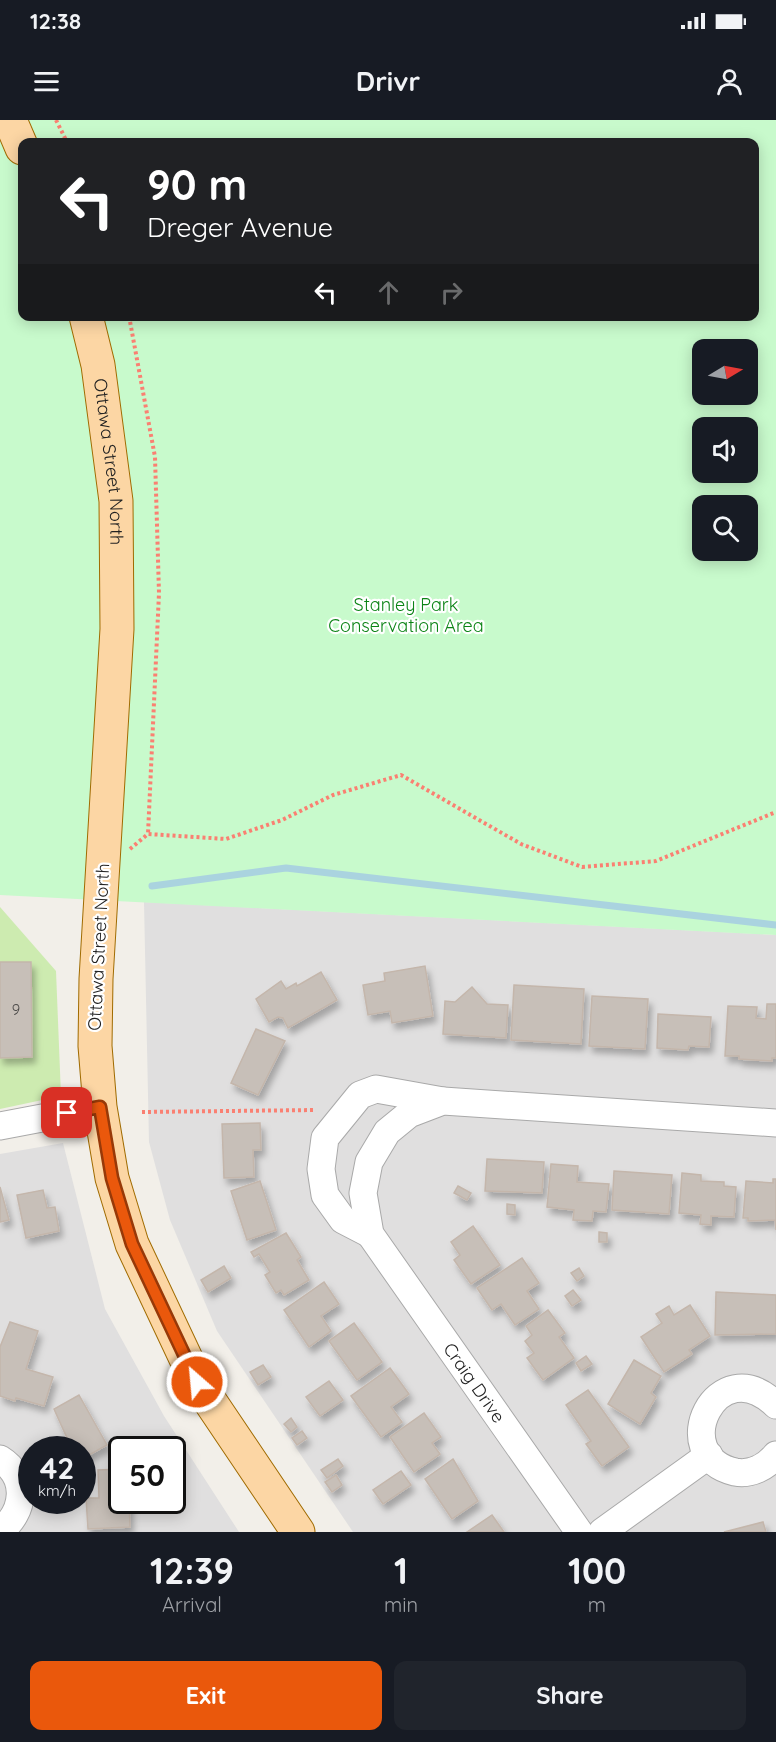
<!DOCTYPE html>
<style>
body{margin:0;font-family:Quicksand,sans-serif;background:#20242c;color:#f1f3f6;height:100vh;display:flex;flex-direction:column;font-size:22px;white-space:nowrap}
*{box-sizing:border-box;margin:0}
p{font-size:20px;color:#9ea1a6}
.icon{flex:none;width:33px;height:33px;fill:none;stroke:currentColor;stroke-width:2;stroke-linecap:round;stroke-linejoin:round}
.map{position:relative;height:1412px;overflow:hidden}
.details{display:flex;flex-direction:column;background:#171b24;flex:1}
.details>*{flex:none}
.top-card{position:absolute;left:18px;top:18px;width:741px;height:183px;border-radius:12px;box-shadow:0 3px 15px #0003;background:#202124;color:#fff;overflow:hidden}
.needle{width:39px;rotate:80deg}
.controls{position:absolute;left:692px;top:219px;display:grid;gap:12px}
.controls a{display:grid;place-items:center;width:66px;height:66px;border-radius:12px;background:#171b24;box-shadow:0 3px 15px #0003;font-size:30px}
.speed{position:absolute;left:18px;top:1316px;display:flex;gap:12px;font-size:30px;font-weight:700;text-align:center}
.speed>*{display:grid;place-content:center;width:78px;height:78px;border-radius:50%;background:#171b24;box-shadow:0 3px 15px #0003;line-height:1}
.speed small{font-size:15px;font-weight:400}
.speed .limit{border:3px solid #111;border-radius:9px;background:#fff;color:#111}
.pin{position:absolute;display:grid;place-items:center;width:51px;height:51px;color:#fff;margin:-26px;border-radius:12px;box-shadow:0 3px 9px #0006}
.me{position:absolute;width:66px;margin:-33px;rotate:333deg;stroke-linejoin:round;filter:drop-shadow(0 0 4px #0008)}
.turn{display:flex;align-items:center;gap:21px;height:126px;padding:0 30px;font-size:27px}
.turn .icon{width:78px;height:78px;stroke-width:2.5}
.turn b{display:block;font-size:42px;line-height:51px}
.lanes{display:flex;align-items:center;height:57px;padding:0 30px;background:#0003;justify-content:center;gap:30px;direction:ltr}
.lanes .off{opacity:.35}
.eta{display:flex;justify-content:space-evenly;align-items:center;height:102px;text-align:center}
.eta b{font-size:36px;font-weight:800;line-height:42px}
.action{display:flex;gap:12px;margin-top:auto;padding:12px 30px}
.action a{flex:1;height:69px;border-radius:12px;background:#ea580c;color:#fff;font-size:24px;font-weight:800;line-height:69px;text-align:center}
.action a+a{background:#20242c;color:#f1f3f6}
.status{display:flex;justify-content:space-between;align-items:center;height:42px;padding:0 30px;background:#171b24;direction:ltr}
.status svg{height:16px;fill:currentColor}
header{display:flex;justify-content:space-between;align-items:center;height:78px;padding:0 30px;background:#171b24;font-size:27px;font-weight:800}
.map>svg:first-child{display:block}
.residential{fill:#e0dfdf;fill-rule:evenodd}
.grass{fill:#cdebb0}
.park{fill:#c8facc;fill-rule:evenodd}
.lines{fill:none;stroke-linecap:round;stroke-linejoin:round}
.stream{stroke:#aad3df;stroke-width:7}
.building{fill:#c7bfb8;stroke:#c4b6ab;stroke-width:1.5;filter:url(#shadow)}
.minor-casing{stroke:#a9a9a9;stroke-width:29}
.major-casing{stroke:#a06b00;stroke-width:35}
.path{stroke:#fa8072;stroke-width:4;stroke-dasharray:3 3;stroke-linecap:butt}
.minor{stroke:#fff;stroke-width:27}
.major{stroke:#fcd6a4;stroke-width:33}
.route-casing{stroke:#983908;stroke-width:15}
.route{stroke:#ea580c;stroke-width:10}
.labels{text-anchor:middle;stroke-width:4.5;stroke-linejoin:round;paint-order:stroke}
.number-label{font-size:15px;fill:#4b4948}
.street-label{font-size:18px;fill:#222;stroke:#fff}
.park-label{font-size:18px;fill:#0c8416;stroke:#fff}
</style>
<div class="status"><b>12:38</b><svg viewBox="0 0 49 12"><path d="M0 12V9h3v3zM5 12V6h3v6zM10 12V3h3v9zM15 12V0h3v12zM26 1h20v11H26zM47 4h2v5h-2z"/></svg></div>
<header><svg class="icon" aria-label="menu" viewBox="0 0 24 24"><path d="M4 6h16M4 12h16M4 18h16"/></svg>Drivr<svg class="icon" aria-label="person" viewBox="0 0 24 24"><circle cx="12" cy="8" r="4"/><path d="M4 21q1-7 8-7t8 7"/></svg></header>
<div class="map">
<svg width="776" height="1412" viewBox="0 0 776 1412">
<defs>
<filter id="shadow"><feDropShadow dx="3.5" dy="6" stdDeviation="3" flood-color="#0004"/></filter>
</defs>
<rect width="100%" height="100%" fill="#f2efe9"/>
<!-- residential -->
<g class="residential">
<polygon points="144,782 776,815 776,1412 353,1412 217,1211 170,1100 149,1022"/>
<path d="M63,1023L105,1189L164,1296L239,1412H0V1034ZM32,1329H82V1380H32ZM122,1329H172V1380H122Z"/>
</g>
<!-- grass -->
<polygon class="grass" points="0,787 56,851 61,976 0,989"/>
<!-- park -->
<path class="park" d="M0,0H776V815L0,775ZM22,22H754V196H22ZM702,230H747V274H702ZM702,308H747V352H702ZM702,386H747V430H702Z"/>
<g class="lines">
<!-- stream -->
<polyline class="stream" points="152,766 286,748 776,805"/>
</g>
<!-- building -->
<g class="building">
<polygon points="0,842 31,842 32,937 0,938"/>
<polygon points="425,846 433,896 392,903 390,891 368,895 363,865 385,861 384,853"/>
<polygon points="321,852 337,880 288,908 283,898 278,897 269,902 256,879 281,861 286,869 296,863 297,866"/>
<polygon points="514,865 584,869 581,924 511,920"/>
<polygon points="472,867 487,884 508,885 506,918 443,914 445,881 455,882"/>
<polygon points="592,876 648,879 645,929 589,926"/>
<polygon points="767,884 776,884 776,938 772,938 772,941 739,939 739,936 725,936 728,886 757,887 756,898 766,899"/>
<polygon points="658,894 711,897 709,927 689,926 688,930 657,928"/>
<polygon points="256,909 285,921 258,975 231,963"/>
<polygon points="260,1003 261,1030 253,1030 254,1057 224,1058 222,1004"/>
<polygon points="487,1039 544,1042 542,1073 485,1071"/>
<polygon points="551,1044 578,1046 577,1062 609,1064 606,1092 593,1091 592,1101 573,1100 574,1090 547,1087"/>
<polygon points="614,1051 672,1055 669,1094 612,1090"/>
<polygon points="682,1053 701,1055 701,1061 724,1062 724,1066 736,1067 734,1097 711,1096 711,1105 700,1104 701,1095 679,1093"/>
<polygon points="773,1059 776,1059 776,1110 775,1100 748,1101 748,1098 743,1098 746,1061 773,1063"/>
<polygon points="260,1061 276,1110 247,1120 231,1071"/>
<polygon points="458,1066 471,1073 467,1080 454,1073"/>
<polygon points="0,1067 9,1100 0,1102"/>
<polygon points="43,1070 47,1088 55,1087 59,1111 26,1118 17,1075"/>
<polygon points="507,1084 515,1085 515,1095 507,1094"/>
<polygon points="473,1106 500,1145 471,1164 454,1140 460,1135 451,1122"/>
<polygon points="599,1112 607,1113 607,1122 599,1122"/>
<polygon points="286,1113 301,1137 297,1140 309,1160 284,1175 281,1170 276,1173 265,1155 270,1152 259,1134 254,1137 251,1132"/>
<polygon points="522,1138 539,1163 527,1171 539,1189 515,1205 501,1184 492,1190 477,1168"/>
<polygon points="224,1146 231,1158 208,1172 201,1160"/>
<polygon points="579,1148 584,1156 577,1161 571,1153"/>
<polygon points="324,1162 339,1184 321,1196 331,1211 309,1227 284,1190"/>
<polygon points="573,1170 581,1180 572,1186 565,1176"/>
<polygon points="716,1172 776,1175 776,1214 715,1215"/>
<polygon points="690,1185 710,1216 689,1230 692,1234 664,1252 641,1217 662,1203 656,1194 669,1186 674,1195"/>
<polygon points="548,1190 565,1213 559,1217 574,1238 543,1260 527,1238 534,1233 525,1221 532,1215 526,1206"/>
<polygon points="10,1202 38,1211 26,1249 53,1257 44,1286 16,1278 15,1281 0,1276 0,1227"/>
<polygon points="354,1203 382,1242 357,1260 329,1221"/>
<polygon points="586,1236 592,1244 581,1251 576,1243"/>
<polygon points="634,1240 661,1256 651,1273 656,1277 640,1304 608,1284"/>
<polygon points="263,1245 271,1257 258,1265 250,1252"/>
<polygon points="390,1248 409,1274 391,1287 402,1302 381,1317 351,1276"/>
<polygon points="329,1261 343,1280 320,1296 306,1277"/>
<polygon points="588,1270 629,1327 602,1346 586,1324 591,1321 566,1285"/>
<polygon points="79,1275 107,1325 82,1339 82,1329 72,1329 54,1289"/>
<polygon points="424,1293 441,1317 432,1323 440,1334 414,1352 390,1317"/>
<polygon points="291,1298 297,1307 291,1312 284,1304"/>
<polygon points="302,1311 307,1318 297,1325 292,1318"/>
<polygon points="338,1339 343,1346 327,1358 321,1350"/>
<polygon points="453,1339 478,1381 452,1399 425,1359"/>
<polygon points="122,1349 122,1380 129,1380 130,1407 88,1409 86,1378 99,1378 98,1350"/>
<polygon points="401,1351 411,1365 383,1384 373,1370"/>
<polygon points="336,1355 342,1365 332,1372 325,1362"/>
<polygon points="492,1395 504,1412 467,1412"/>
<polygon points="763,1402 766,1412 724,1412"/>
</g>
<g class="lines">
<!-- minor casing -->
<g class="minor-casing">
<g id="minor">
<polyline points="0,1006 100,987"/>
<polyline points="370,1114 343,1100 325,1075 321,1049 325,1018 360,975 376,969 443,981"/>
<path d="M776,1285C717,1227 665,1336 735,1352C751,1355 766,1347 776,1335"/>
<path d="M0,1339C29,1357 25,1392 0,1411"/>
<polyline points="579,1412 370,1114 363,1073 369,1042 387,1012 409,994 443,981 776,1003"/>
<polyline points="602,1412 709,1335"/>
</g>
</g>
<!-- major casing -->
<g class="major-casing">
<g id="major">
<polyline points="10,0 22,28"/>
<path id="s1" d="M86,196L98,245L116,381L117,509L96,859L95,926L100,987L112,1058L132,1124L197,1262L298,1412"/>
</g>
</g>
<!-- path -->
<g class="path">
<polyline points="56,0 67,22"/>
<polyline points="129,196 155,337 159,473 148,714"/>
<polyline points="130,729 148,714 226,719 282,700 333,675 401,655 521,724 582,747 656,741 776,692"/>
<polyline points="142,992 316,990"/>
</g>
<!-- minor -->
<use href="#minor" class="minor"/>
<!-- major -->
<use href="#major" class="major"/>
</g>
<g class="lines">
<!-- route casing -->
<g class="route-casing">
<polyline id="route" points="67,993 100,987 112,1058 132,1124 197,1262"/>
</g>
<!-- route -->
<use href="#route" class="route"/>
</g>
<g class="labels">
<!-- number labels -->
<g class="number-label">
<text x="16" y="895">9</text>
</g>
<!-- street labels -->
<g class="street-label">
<text dy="6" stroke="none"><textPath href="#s1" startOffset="148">Ottawa Street North</textPath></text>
<text transform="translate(99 827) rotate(-87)" y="6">Ottawa Street North</text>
<text transform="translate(474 1263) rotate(55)" y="6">Craig Drive</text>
</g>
<!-- park labels -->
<g class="park-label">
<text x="406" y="491">Stanley Park<tspan x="406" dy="21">Conservation Area</tspan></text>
</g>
</g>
</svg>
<div class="controls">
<a><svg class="needle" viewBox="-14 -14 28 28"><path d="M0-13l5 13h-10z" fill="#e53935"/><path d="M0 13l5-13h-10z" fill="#9ea1a6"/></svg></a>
<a><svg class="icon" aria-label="sound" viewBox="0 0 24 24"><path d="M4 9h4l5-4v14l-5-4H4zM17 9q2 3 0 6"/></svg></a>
<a><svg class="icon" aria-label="search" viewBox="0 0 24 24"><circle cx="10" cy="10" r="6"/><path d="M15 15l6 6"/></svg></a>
</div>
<div class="speed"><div>42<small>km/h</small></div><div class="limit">50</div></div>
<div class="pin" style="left:67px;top:993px;background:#d93025"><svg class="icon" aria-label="arrive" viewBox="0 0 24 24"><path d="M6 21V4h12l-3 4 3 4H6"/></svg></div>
<svg class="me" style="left:197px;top:1262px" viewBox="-20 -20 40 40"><circle r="17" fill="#ea580c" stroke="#fff" stroke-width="3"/><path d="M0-11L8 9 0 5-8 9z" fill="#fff"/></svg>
<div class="top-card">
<div class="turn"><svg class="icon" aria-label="left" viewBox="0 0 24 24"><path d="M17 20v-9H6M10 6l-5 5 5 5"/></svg><div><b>90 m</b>Dreger Avenue</div></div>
<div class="lanes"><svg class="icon" aria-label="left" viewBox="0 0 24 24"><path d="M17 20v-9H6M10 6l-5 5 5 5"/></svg><svg class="icon off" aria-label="ahead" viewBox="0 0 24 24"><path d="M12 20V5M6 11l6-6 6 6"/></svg><svg class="icon off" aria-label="right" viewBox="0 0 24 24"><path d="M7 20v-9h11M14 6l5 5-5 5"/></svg></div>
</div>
</div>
<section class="details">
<div class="eta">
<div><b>12:39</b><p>Arrival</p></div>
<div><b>1</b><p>min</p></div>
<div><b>100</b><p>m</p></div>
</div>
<div class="action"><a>Exit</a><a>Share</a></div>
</section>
